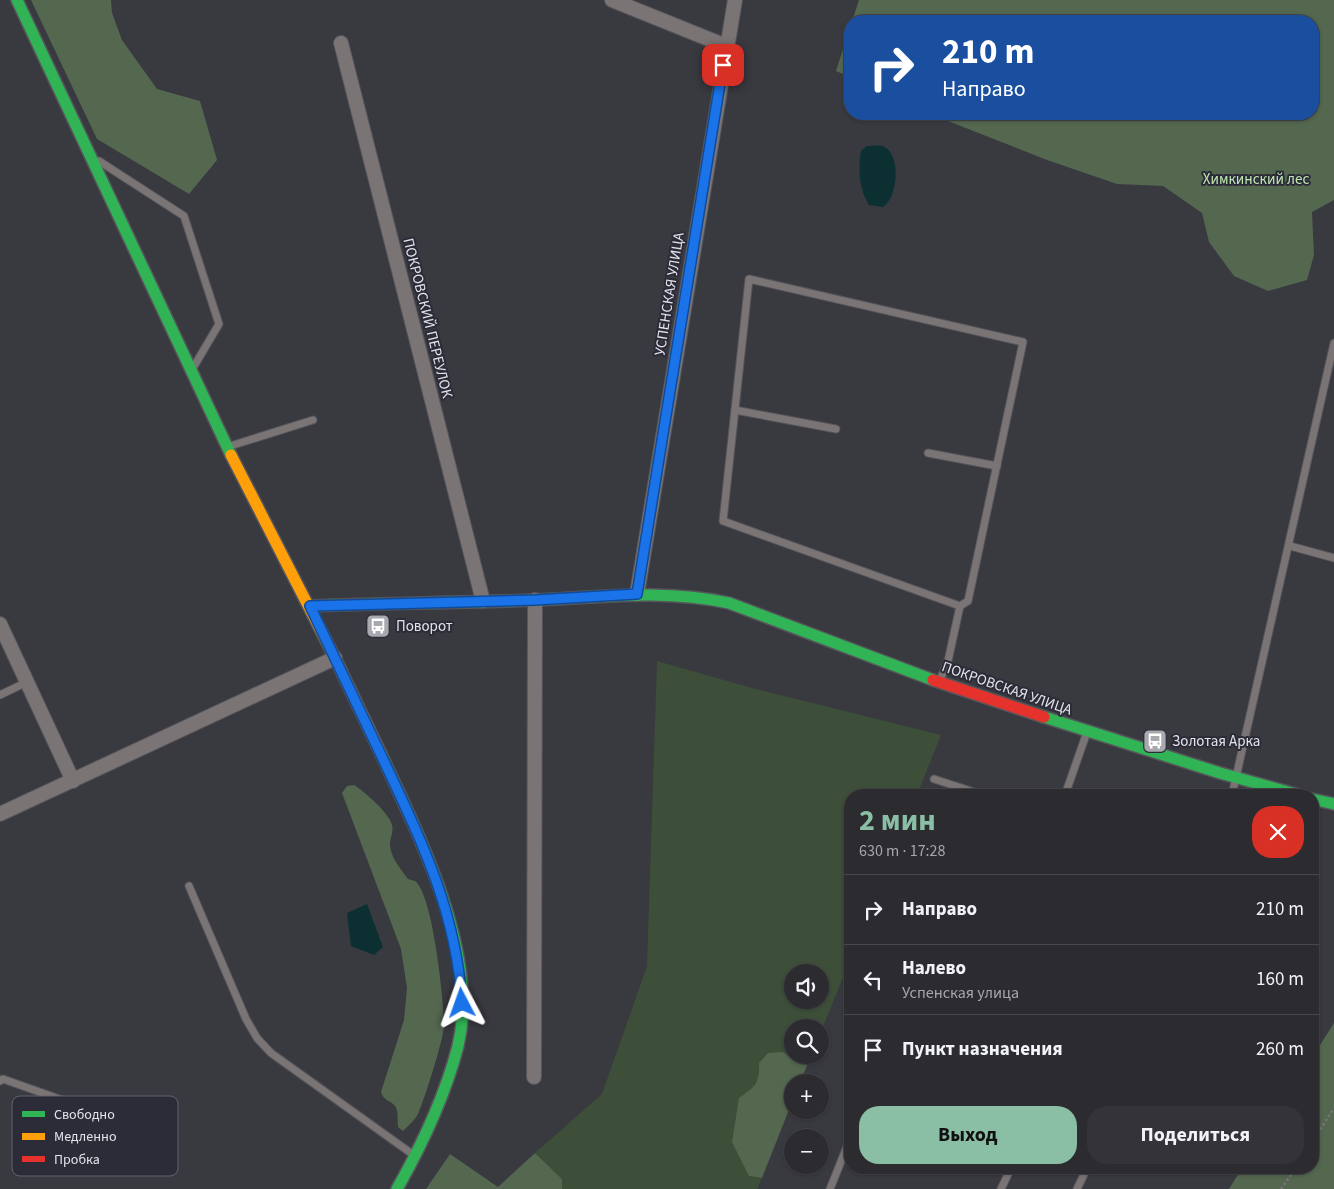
<!DOCTYPE html>
<html lang="ru">
<meta charset="utf-8">
<style>
body{margin:0;font-family:"Source Sans 3",sans-serif;background:#333338;color:#f1f3f6;height:100vh;display:flex;flex-direction:column;font-size:19px;white-space:nowrap}
*{box-sizing:border-box;margin:0}
p{font-size:16px;color:#a6a7ab}
.icon{flex:none;width:28px;height:28px;fill:none;stroke:currentColor;stroke-width:2;stroke-linecap:round;stroke-linejoin:round}
.map{position:relative;flex:1;overflow:hidden}
.panel{position:absolute;left:844px;top:789px;width:475px;height:385px;display:flex;flex-direction:column;background:#2b2b30;border-radius:20px;box-shadow:0 1px 4px #0004,0 0 0 1px #47474c}
.panel>*{flex:none}
.guide{position:absolute;left:844px;top:15px;width:475px;height:105px;border-radius:20px;box-shadow:0 1px 4px #0004,0 0 0 1px #47474c;background:#1a4fa0;color:#fff;overflow:hidden}
.tools{position:absolute;left:784px;top:964px;display:grid;gap:10px}
.tools a{display:grid;place-items:center;width:45px;height:45px;border-radius:50%;background:#2b2b30;box-shadow:0 1px 4px #0004,0 0 0 1px #47474c;font-size:25px}
.pin{position:absolute;display:grid;place-items:center;width:42px;height:42px;color:#fff;margin:-21px;border-radius:10px;box-shadow:0 2px 8px #0006}
.me{position:absolute;width:55px;margin:-28px;rotate:356deg;stroke-linejoin:round;filter:drop-shadow(0 0 4px #0008)}
.turn{display:flex;align-items:center;gap:18px;height:105px;padding:0 15px;font-size:22px}
.turn .icon{width:65px;height:65px;stroke-width:2.5}
.turn b{display:block;font-size:35px;line-height:42px}
.round{display:grid;place-items:center;flex:none;width:52px;height:52px;border-radius:20px;background:#333338}
.head{display:flex;align-items:center;justify-content:space-between;height:85px;padding:0 15px}
h1{font-size:30px;font-weight:700;line-height:38px;color:#8abfa5}
.button{display:flex;gap:10px;margin-top:auto;padding:10px 15px}
.button a{flex:1;height:58px;border-radius:20px;background:#8abfa5;color:#111;font-size:20px;font-weight:700;line-height:58px;text-align:center}
.button a+a{background:#333338;color:#f1f3f6}
ul{padding:0;list-style:none}
li{display:flex;align-items:center;gap:15px;height:70px;padding:0 15px;border-top:1px solid #47474c}
li div{flex:1}
li b{display:block;font-size:19px}
li em{font-style:normal}
.map>svg:first-child{display:block}
.green{fill:#3d4f38;fill-rule:evenodd}
.forest{fill:#54674f}
.water{fill:#0c3031}
.lines{fill:none;stroke-linecap:round;stroke-linejoin:round}
.lane-casing{stroke:#55555b;stroke-width:9}
.street-casing{stroke:#55555b;stroke-width:16}
.fast-casing{stroke:#55555b;stroke-width:14}
.slow-casing{stroke:#55555b;stroke-width:14}
.jam-casing{stroke:#55555b;stroke-width:14}
.path{stroke:#777476;stroke-width:2.5;stroke-dasharray:2.5 2.5;stroke-linecap:butt}
.lane{stroke:#7a7475;stroke-width:7}
.street{stroke:#7a7475;stroke-width:14}
.fast{stroke:#30b455;stroke-width:11}
.slow{stroke:#ff9f0a;stroke-width:11}
.jam{stroke:#e5322d;stroke-width:11}
.route-casing{stroke:#114b97;stroke-width:12}
.route{stroke:#1a73e8;stroke-width:9}
.labels{text-anchor:middle;stroke-width:4;stroke-linejoin:round;paint-order:stroke}
.park-label{font-size:15px;fill:#bfe7b2;stroke:#2c2c39}
.street-label{font-size:15px;fill:#e3e3eb;stroke:#2c2c39}
.poi-label{font-size:15px;fill:#e3e3eb;stroke:#2c2c39;text-anchor:start}
.key{fill:#2c2c39;stroke:#63636e;stroke-width:1}
.key-label{font-size:14px;fill:#e3e3eb}
</style>
<div class="map">
<svg width="1334" height="1189" viewBox="0 0 1334 1189">
<rect width="100%" height="100%" fill="#393940"/>
<!-- green -->
<path class="green" d="M657,661L752,688L941,735L917,795H850V960L820,1034V1028H792V1055H811L809,1061L795,1060L783,1052L759,1063V1078L751,1090L749,1176L762,1178L757,1189H562V1179L535,1153L602,1094L647,966ZM792,972H820V1000H792Z"/>
<!-- forest -->
<g class="forest">
<polygon points="31,0 111,0 112,13 122,40 157,89 200,101 217,160 189,194 97,139"/>
<polygon points="859,0 1334,0 1334,200 1312,212 1314,255 1307,280 1268,291 1234,276 1209,242 1202,213 1163,186 1117,184 1047,160 930,114 1312,114 1312,21 852,21"/>
<polygon points="850,27 850,77 836,71"/>
<path d="M354,785C364,791 390,814 392,825C394,831 390,838 390,844C390,857 401,869 408,879C408,879 415,881 415,881C433,894 444,1002 444,1026C443,1041 425,1098 418,1114C415,1120 408,1126 403,1131L398,1127C397,1121 399,1111 395,1106C390,1100 384,1101 381,1092L404,1020L407,988L401,949L342,793L347,786Z"/>
<polygon points="1334,1023 1334,1189 1229,1189 1242,1168 1312,1168 1313,1056"/>
<path d="M783,1052L795,1060L809,1061L800,1082H792V1102L762,1178L749,1176L732,1142L739,1098C755,1087 760,1083 759,1063L768,1053Z"/>
<polygon points="535,1153 562,1179 562,1189 426,1189 450,1154 498,1187"/>
</g>
<!-- water -->
<g class="water">
<path d="M867,146C872,146 879,145 883,146C902,154 898,198 883,207L869,205C859,190 858,169 861,151Z"/>
<polygon points="367,904 383,947 374,955 351,946 347,913"/>
</g>
<g class="lines">
<!-- lane casing -->
<g class="lane-casing">
<g id="lane">
<polyline points="99,161 184,216 219,324 193,368"/>
<polyline points="735,410 836,429"/>
<polyline points="227,447 313,420"/>
<polyline points="928,453 997,466"/>
<polyline points="1290,546 1334,558"/>
<polyline points="940,680 948,661 960,606 968,601 1023,342 749,279 723,521 960,606"/>
<polyline points="0,695 27,682"/>
<polyline points="934,779 983,795"/>
<polyline points="1065,795 1087,732"/>
<polyline points="1232,795 1334,343"/>
<polyline points="189,886 246,1019 257,1038 271,1053 415,1156"/>
<polyline points="0,1081 3,1079 110,1117"/>
<polyline points="830,1189 850,1139"/>
<polyline points="1001,1189 1011,1168"/>
<polyline points="1077,1189 1087,1168"/>
</g>
</g>
<!-- street casing -->
<g class="street-casing">
<g id="street">
<polyline points="612,0 726,46"/>
<polyline points="341,43 483,601"/>
<polyline points="637,594 735,0"/>
<polyline points="0,624 73,781"/>
<polyline points="0,814 335,658"/>
<polyline points="534,1077 535,600"/>
</g>
</g>
<!-- fast casing -->
<g class="fast-casing">
<g id="fast">
<polyline points="17,0 231,455"/>
<path d="M310,606C385,603 460,603 535,600C601,597 664,589 729,603L933,680"/>
<polyline points="1044,717 1220,773 1299,795"/>
<path d="M381,754C419,836 480,954 458,1046C445,1096 422,1145 397,1189"/>
<polyline points="1312,799 1334,804"/>
</g>
</g>
<!-- slow casing -->
<g class="slow-casing">
<polyline id="slow" points="231,455 335,658 381,754"/>
</g>
<!-- jam casing -->
<g class="jam-casing">
<polyline id="jam" points="933,680 1044,717"/>
</g>
<!-- path -->
<g class="path">
<polyline points="1312,1142 1334,1108"/>
<polyline points="1281,1189 1296,1168"/>
</g>
<!-- lane -->
<use href="#lane" class="lane"/>
<!-- street -->
<use href="#street" class="street"/>
<!-- fast -->
<use href="#fast" class="fast"/>
<!-- slow -->
<use href="#slow" class="slow"/>
<!-- jam -->
<use href="#jam" class="jam"/>
</g>
<g class="lines">
<!-- route casing -->
<g class="route-casing">
<path id="route" d="M462,1003C456,910 421,840 382,757C358,706 334,656 310,606L535,600L637,594L723,65"/>
</g>
<!-- route -->
<use href="#route" class="route"/>
</g>
<!-- icons -->
<defs>
<g id="bus-square" transform="scale(1.25)"><rect x="-9" y="-9" width="18" height="18" rx="4" fill="#a8a8af" stroke="#2c2c39"/><path d="M-5-6H5V4H4V6H2V4H-2V6H-4V4H-5ZM-3.5-4V0h7V-4ZM-3.5 1.2v1.5H-2V1.2ZM2 1.2v1.5H3.5V1.2Z" fill="#fff"/></g>
</defs>
<g fill-rule="evenodd">
<use href="#bus-square" x="378" y="626"/>
<use href="#bus-square" x="1155" y="741"/>
</g>
<g class="labels">
<!-- park labels -->
<g class="park-label">
<text x="1256" y="184">Химкинский лес</text>
</g>
<!-- street labels -->
<g class="street-label">
<text transform="translate(669 294) rotate(-81)" y="5">УСПЕНСКАЯ УЛИЦА</text>
<text transform="translate(428 318) rotate(76)" y="5">ПОКРОВСКИЙ ПЕРЕУЛОК</text>
<text transform="translate(1007 688) rotate(19)" y="5">ПОКРОВСКАЯ УЛИЦА</text>
</g>
<!-- poi labels -->
<g class="poi-label">
<text x="396" y="631">Поворот</text>
<text x="1172" y="746">Золотая Арка</text>
</g>
</g>
<!-- legend -->
<rect x="12" y="1096" width="166" height="80" rx="8" class="key"/>
<rect x="22" y="1111" width="23" height="6" fill="#30b455"/>
<rect x="22" y="1133" width="23" height="7" fill="#ff9f0a"/>
<rect x="22" y="1156" width="23" height="6" fill="#e5322d"/>
<g class="key-label">
<text x="54" y="1119">Свободно</text>
<text x="54" y="1141">Медленно</text>
<text x="54" y="1164">Пробка</text>
</g>
</svg>
<div class="tools">
<a><svg class="icon" aria-label="sound" viewBox="0 0 24 24"><path d="M4 9h4l5-4v14l-5-4H4zM17 9q2 3 0 6"/></svg></a>
<a><svg class="icon" aria-label="search" viewBox="0 0 24 24"><circle cx="10" cy="10" r="6"/><path d="M15 15l6 6"/></svg></a>
<a>+</a>
<a>−</a>
</div>
<div class="pin" style="left:723px;top:65px;background:#d93025"><svg class="icon" aria-label="arrive" viewBox="0 0 24 24"><path d="M6 21V4h12l-3 4 3 4H6"/></svg></div>
<svg class="me" style="left:462px;top:1003px" viewBox="-20 -20 40 40"><path d="M0-17L14 15 0 8-14 15z" fill="#1a73e8" stroke="#fff" stroke-width="4"/></svg>
<div class="guide">
<div class="turn"><svg class="icon" aria-label="right" viewBox="0 0 24 24"><path d="M7 20v-9h11M14 6l5 5-5 5"/></svg><div><b>210 m</b>Направо</div></div>
</div>
<section class="panel">
<div class="head"><div><h1>2 мин</h1><p>630 m · 17:28</p></div><a class="round" style="background:#d93025;color:#fff"><svg class="icon" aria-label="close" viewBox="0 0 24 24"><path d="M6 6l12 12M18 6L6 18"/></svg></a></div>
<ul>
<li><svg class="icon" aria-label="right" viewBox="0 0 24 24"><path d="M7 20v-9h11M14 6l5 5-5 5"/></svg><div><b>Направо</b></div><em>210 m</em></li>
<li><svg class="icon" aria-label="left" viewBox="0 0 24 24"><path d="M17 20v-9H6M10 6l-5 5 5 5"/></svg><div><b>Налево</b><p>Успенская улица</p></div><em>160 m</em></li>
<li><svg class="icon" aria-label="arrive" viewBox="0 0 24 24"><path d="M6 21V4h12l-3 4 3 4H6"/></svg><div><b>Пункт назначения</b></div><em>260 m</em></li>
</ul>
<div class="button"><a>Выход</a><a>Поделиться</a></div>
</section>
</div>
